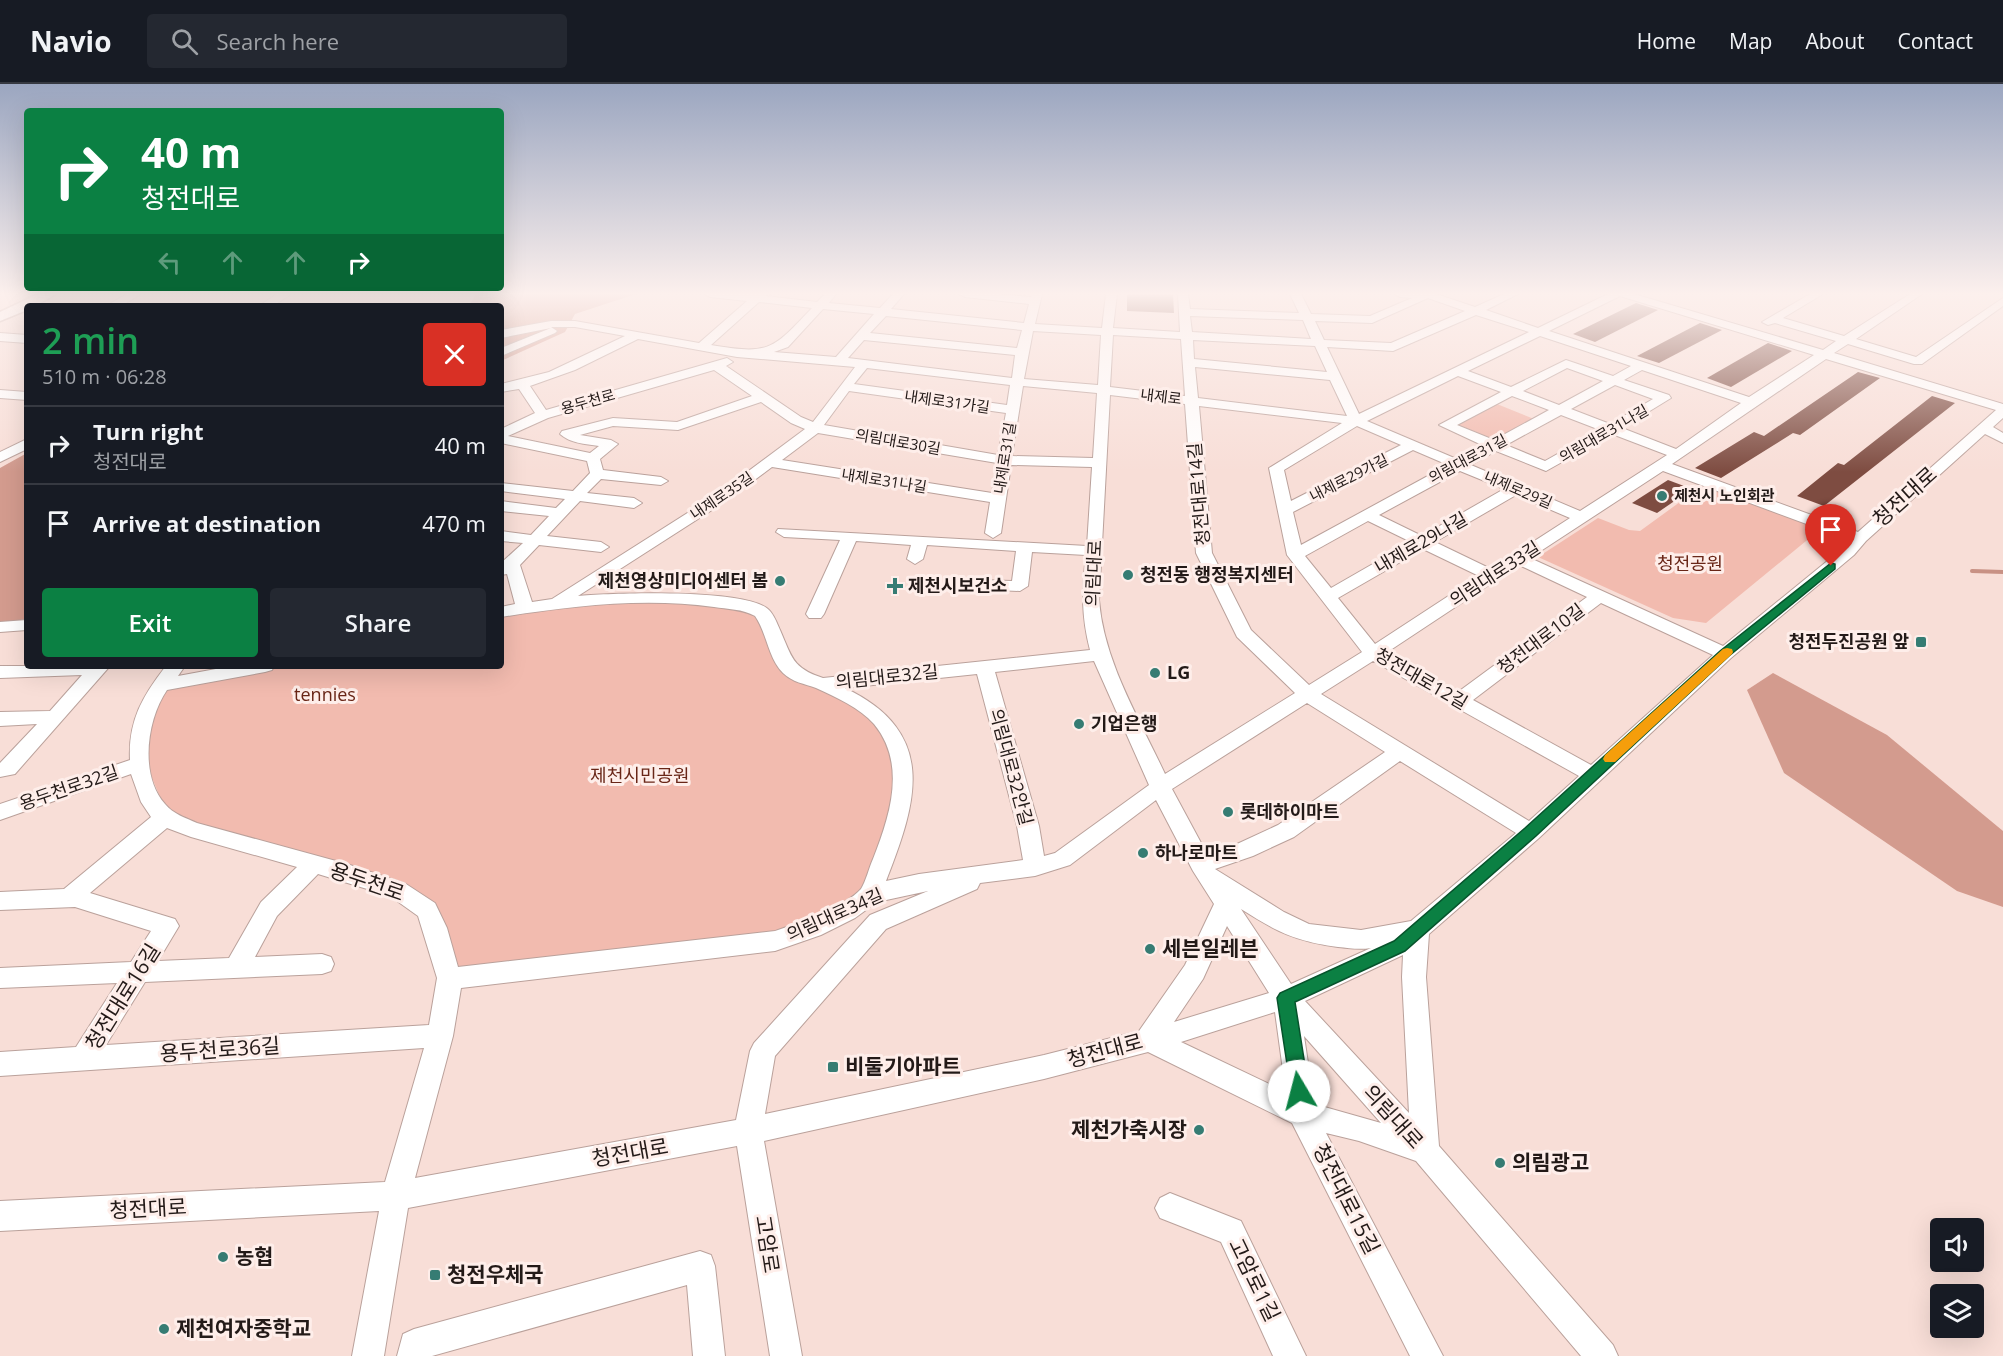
<!DOCTYPE html>
<meta charset="utf-8">
<style>
body{margin:0;font-family:"Open Sans","Noto Sans KR",sans-serif;background:#242831;color:#f1f3f6;height:100vh;display:flex;flex-direction:column;font-size:22px;white-space:nowrap}
*{box-sizing:border-box;margin:0}
p{font-size:20px;color:#9ea1a6}
.icon{flex:none;width:33px;height:33px;fill:none;stroke:currentColor;stroke-width:2;stroke-linecap:round;stroke-linejoin:round}
.map{position:relative;flex:1;overflow:hidden}
.sheet{position:absolute;left:24px;top:219px;width:480px;height:366px;display:flex;flex-direction:column;background:#171b24;border-radius:6px;box-shadow:0 6px 24px #0002}
.sheet>*{flex:none}
.hud{position:absolute;left:24px;top:24px;width:480px;height:183px;border-radius:6px;box-shadow:0 6px 24px #0002;background:#0b8043;color:#fff;overflow:hidden}
.fabs{position:absolute;left:1930px;top:1134px;display:grid;gap:12px}
.fabs a{display:grid;place-items:center;width:54px;height:54px;border-radius:6px;background:#171b24;box-shadow:0 6px 24px #0002;font-size:30px}
.pin{position:absolute;display:grid;place-items:center;width:51px;height:51px;color:#fff;margin:-62px -26px;border-radius:50% 50% 50% 0;rotate:-45deg;box-shadow:0 0 6px #0007}
.pin .icon{rotate:45deg}
.me{position:absolute;width:66px;margin:-33px;rotate:352deg;stroke-linejoin:round;filter:drop-shadow(0 0 4px #0008)}
.turn{display:flex;align-items:center;gap:21px;height:126px;padding:0 18px;font-size:27px}
.turn .icon{width:78px;height:78px;stroke-width:2.5}
.turn b{display:block;font-size:42px;line-height:51px}
.lanes{display:flex;align-items:center;height:57px;padding:0 18px;background:#0003;justify-content:center;gap:30px;direction:ltr}
.lanes .off{opacity:.35}
.round{display:grid;place-items:center;flex:none;width:63px;height:63px;border-radius:6px;background:#242831}
.head{display:flex;align-items:center;justify-content:space-between;height:102px;padding:0 18px}
h1{font-size:36px;font-weight:600;line-height:45px;color:#1e9e55}
.button{display:flex;gap:12px;margin-top:auto;padding:12px 18px}
.button a{flex:1;height:69px;border-radius:6px;background:#0b8043;color:#fff;font-size:24px;font-weight:600;line-height:69px;text-align:center}
.button a+a{background:#242831;color:#f1f3f6}
ul{padding:0;list-style:none}
li{display:flex;align-items:center;gap:18px;height:78px;padding:0 18px;border-top:2px solid #363941}
li div{flex:1}
li b{display:block;font-size:22px}
li em{font-style:normal}
header{display:flex;align-items:center;gap:36px;box-sizing:border-box;height:84px;padding:0 30px;background:#171b24;border-bottom:2px solid #363941}
header strong{font-size:28px}
nav{display:flex;gap:33px;margin-inline-start:auto;font-size:21px}
.search{width:420px;height:54px;background:#242831;display:flex;align-items:center;gap:15px;box-sizing:border-box;padding:0 21px;border-radius:6px;color:#9ea1a6;font-size:22px}
.map>svg:first-child{display:block}
.green{fill:#f2bbaf}
.forest{fill:#d39b8e}
.lines{fill:none;stroke-linecap:round;stroke-linejoin:round}
.stream{stroke:#c89184;stroke-width:4}
.building{fill:#7e4c41}
.minor-casing{stroke:#baa19b;stroke-width:2}
.major-casing{stroke:#baa19b;stroke-width:3}
.minor{fill:#fff;fill-rule:evenodd}
.major{fill:#fff;fill-rule:evenodd}
.route{fill:#0b8043;stroke:#07532c;stroke-width:1.5}
.slow{fill:#f59e0b}
.poi-dot{fill:#367c73;stroke:#feeeea;stroke-width:2}
.labels{text-anchor:middle;stroke-width:6;stroke-linejoin:round;paint-order:stroke}
.far-street-label{font-size:15px;fill:#231a18;stroke:#feeeea}
.far-poi-label{font-size:15px;font-weight:bold;fill:#231a18;stroke:#feeeea;text-anchor:start}
.street-label{font-size:18px;fill:#231a18;stroke:#feeeea}
.park-label{font-size:18px;fill:#692617;stroke:#feeeea}
.poi-label{font-size:18px;font-weight:bold;fill:#231a18;stroke:#feeeea;text-anchor:start}
.near-street-label{font-size:21px;fill:#231a18;stroke:#feeeea}
.near-poi-label{font-size:21px;font-weight:bold;fill:#231a18;stroke:#feeeea;text-anchor:start}
</style>
<header>
<strong>Navio</strong>
<div class="search"><svg class="icon" aria-label="search" viewBox="0 0 24 24"><circle cx="10" cy="10" r="6"/><path d="M15 15l6 6"/></svg>Search here</div>
<nav><a>Home</a><a>Map</a><a>About</a><a>Contact</a></nav>
</header>
<div class="map">
<svg width="2003" height="1272" viewBox="0 0 2003 1272">
<rect width="100%" height="100%" fill="#f8ded7"/>
<!-- green -->
<g class="green">
<polygon points="1492,318 1534,335 1492,358 1449,340"/>
<polygon points="1702,402 1806,440 1817,448 1706,539 1673,534 1538,473 1598,434 1629,446 1640,447"/>
<polygon points="688,516 757,531 783,587 856,622 874,636 890,659 896,708 863,809 800,845 456,888 430,822 197,741 165,725 145,677 149,639 165,602 278,582 501,582 501,528 557,518"/>
</g>
<!-- forest -->
<g class="forest">
<polygon points="476,210 636,210 575,230 565,248 501,277 501,222 469,222"/>
<polygon points="27,369 27,535 0,539 0,384"/>
<polygon points="1773,589 1887,651 2003,747 2003,823 1957,807 1784,689 1747,606"/>
</g>
<g class="lines">
<!-- stream -->
<polyline class="stream" points="1972,487 2003,488"/>
</g>
<!-- building -->
<g class="building">
<polygon points="1127,210 1173,210 1174,229 1127,227"/>
<polygon points="1636,219 1658,226 1595,258 1573,250"/>
<polygon points="1700,239 1722,246 1659,279 1637,272"/>
<polygon points="1768,259 1792,267 1731,303 1707,294"/>
<polygon points="1858,288 1880,294 1800,351 1793,349 1721,394 1695,384 1754,348 1764,352"/>
<polygon points="1932,312 1955,319 1824,422 1797,412 1838,379 1844,381"/>
<polygon points="1668,396 1692,405 1657,429 1632,419"/>
</g>
<g class="lines">
<!-- minor casing -->
<g class="minor-casing">
<g id="minor">
<polygon points="127,210 141,210 121,222 106,222"/>
<polygon points="277,210 291,210 273,222 259,222"/>
<path d="M705,210H767L766,212L817,218L825,210H836L829,219L880,224L893,210H904L891,225L1024,239L1029,220L965,213L959,210H997L1031,213L1032,210H1042L1035,240L1102,244L1106,210H1117L1113,244L1180,248L1178,210H1188L1190,225L1299,229L1290,210H1301L1311,230L1370,232L1412,214L1400,213L1395,210H1436L1475,223L1504,210H1518L1486,226L1538,244L1608,210H1634L1823,266L1836,257L1775,239L1768,241L1762,238L1810,210H1823L1783,234L1844,252L1910,210H1922L1856,255L1916,273L2003,214V222L1922,280H1914L1848,260L1834,269L2003,320V334L1993,343L2003,349V359L1985,350L1866,457L1854,471L1731,574L1539,754L1429,850L1426,893L1439,1062L1613,1261L1618,1272H1581L1416,1077L1359,1057L1326,1049L1443,1272H1410L1292,1039L1148,968L1044,995L764,1057L802,1272H770L737,1062L408,1124L384,1272H352L379,1127L0,1147V1117L385,1098L424,964L0,992V968L76,963L117,899L0,904V884L131,878L151,847L75,823L0,826V808L64,805L151,733L141,718L131,690L0,736V720L130,676C128,637 143,611 166,582H185L178,592L232,582H274L272,586L265,588L167,606C147,635 139,691 165,720C173,730 186,734 197,739L347,780L406,800L435,819L447,844L458,883L775,847C798,839 845,823 861,805C866,797 869,784 873,775C890,732 907,680 874,640C860,624 836,613 816,604C805,600 792,598 783,589C768,574 767,549 755,532C743,525 727,525 714,523C643,513 571,522 501,533V523L515,520L507,490L501,491V479L523,459L501,457V447L531,451L549,432L501,427V417L556,424L565,415L501,407V399L573,407L590,389L587,377L501,359V345L535,329L519,305L501,308V300L549,288L625,252L575,243H551L557,247L555,249L501,272V264L551,244L501,254V246L551,237H575L699,259L747,217L710,213ZM1620,212L1814,271L1749,313L1549,247ZM1428,214L1465,227L1391,259L1324,256L1315,237L1372,239ZM759,218L812,224C772,266 770,271 711,261ZM823,225L874,230L836,273L774,268L788,263ZM1476,231L1529,248L1359,330L1327,263L1393,267ZM886,232L1022,246L1017,264L870,249ZM1190,232L1303,236L1311,255L1192,248ZM1033,247L1101,251L1098,301L1024,295ZM1113,251L1181,255L1185,312L1110,303ZM1540,252L1631,282L1613,292L1566,276L1511,303L1468,287ZM638,255L737,273L855,283L813,338L801,333L726,282L733,278L727,274L546,326L530,302L575,286ZM864,256L1015,271L1012,294L848,274ZM1193,256L1315,262L1327,288L1194,275ZM1826,275L1996,326L1858,448L1672,380ZM1195,283L1330,296L1347,332L1198,314ZM867,284L1010,301L1007,321L854,300ZM1567,284L1603,297L1559,321L1523,307ZM714,286L752,312L677,338L613,334L562,347L560,350C570,359 585,360 599,362L590,369L508,352L548,334ZM1642,286L1741,319L1676,365L1622,344L1671,314L1669,311L1624,296ZM1458,292L1501,308L1439,341L1484,362L1459,376L1367,337ZM1615,301L1653,315L1610,340L1571,325ZM1023,302L1097,309L1093,374L1012,372ZM849,307L1006,329L998,371L824,341ZM1110,311L1185,320L1196,469L1237,553L1295,609L1165,690C1139,634 1104,578 1099,516ZM1512,312L1549,326L1494,356L1457,341ZM761,318L791,339L805,345L719,409L552,515L532,518L520,481L539,461L601,468L609,463L601,458L547,452L580,417L634,424L642,419L634,414L587,409L601,395L661,401L668,397L661,393L603,386L600,375L618,360L611,356L580,351L613,342L678,346ZM1199,322L1342,339L1269,384L1287,471L1362,568L1309,601L1251,546L1212,469ZM1561,331L1600,346L1545,377L1506,361ZM1357,342L1401,361L1291,417L1284,386ZM818,349L997,379L992,409L782,376ZM1612,350L1667,371L1580,427L1471,381L1496,367L1546,387ZM1413,366L1448,381L1301,461L1293,428ZM1011,381L1092,383L1087,462L778,445L776,448L784,453L840,456L806,530L809,534H821L824,530L856,457L911,461L907,475L915,480L923,475L927,461L1016,467L1012,497L948,495L946,499L948,503L954,504L1020,507L1028,502L1032,468L1086,471C1082,507 1081,531 1090,566L823,594C792,584 792,573 780,546C777,539 774,531 769,526C748,504 611,509 578,512L729,415L772,383L990,418L985,449L993,454L1001,449ZM1460,387L1504,405L1422,452L1379,431ZM1663,387L1850,456L1842,465L1723,562L1530,474ZM1516,411L1570,434L1491,485L1435,458ZM1368,437L1411,458L1331,504L1305,472ZM1423,465L1479,492L1375,560L1338,514ZM1519,481L1587,513L1458,608L1386,569ZM1601,519L1713,571L1591,681L1473,616ZM1094,577L1149,701L1055,769L1044,772L1039,742L995,588ZM1373,577L1579,692L1529,737L1321,610ZM977,590L1017,742L1023,776L919,790L886,797C917,718 939,649 845,604ZM1307,619L1385,668L1278,741L1237,760L1207,770L1172,705ZM1400,677L1516,749L1411,837L1361,846L1309,840L1284,828L1215,785L1253,772L1294,753ZM1156,716L1193,787L1214,820L1185,881L1139,947L1044,971L765,1030L775,972L886,845L977,805L980,799L1035,792L1070,781ZM167,744L191,753L297,783L261,818L229,874L158,877L179,842L175,835L90,809ZM318,790L390,812L418,832L437,894L429,941L106,961L145,898L322,890L331,887L334,880L331,873L322,870L255,873L277,832ZM928,807L870,831L754,959L750,967L736,1036L415,1094L453,952L461,904L775,867L821,851L855,834L877,818ZM1241,825C1277,848 1295,857 1338,863C1349,864 1359,866 1371,864L1291,900ZM1227,842L1269,909L1174,938L1203,895ZM1403,871L1402,893L1409,1029L1305,917ZM1275,928L1286,1008L1181,958ZM1304,952L1381,1039L1314,1020Z"/>
<polygon points="0,249 27,251 27,259 0,257"/>
<polygon points="0,306 27,308 27,316 0,314"/>
<polygon points="27,355 27,365 0,378 0,368"/>
<polygon points="27,536 27,546 0,548 0,538"/>
<polygon points="0,582 110,582 15,690 0,693 0,679 37,640 0,642 0,628 50,627 82,591 0,594"/>
<polygon points="1170,1109 1241,1137 1306,1272 1273,1272 1221,1158 1160,1134 1155,1124 1160,1114"/>
<polygon points="700,1167 711,1171 715,1182 725,1272 693,1272 687,1201 432,1272 397,1272 403,1250 414,1245"/>
</g>
</g>
<!-- major casing -->
<g class="major-casing">
<polygon id="major" points="38,210 56,210 35,222 27,222 27,226 0,237 0,228"/>
</g>
<!-- minor -->
<use href="#minor" class="minor"/>
<!-- major -->
<use href="#major" class="major"/>
</g>
<!-- sky -->
<linearGradient id="sky" x2="0" y2="1"><stop stop-color="#9ba6c0"/><stop offset="0.54" stop-color="#fcf0ed"/><stop offset="1" stop-color="#fcf0ed" stop-opacity="0"/></linearGradient>
<rect width="2003" height="388" fill="url(#sky)"/>
<!-- route -->
<polygon class="route" points="1831,479 1835,480 1835,485 1729,572 1536,752 1405,867 1295,918 1309,1007 1306,1013 1299,1016 1292,1013 1277,914 1280,909 1394,857 1525,744 1720,567"/>
<!-- slow -->
<polygon class="slow" points="1727,564 1732,565 1733,568 1732,570 1615,678 1605,678 1603,675 1605,671 1723,565"/>
<!-- markers -->
<g class="poi-dot">
<circle cx="1662" cy="412" r="6"/>
<circle cx="1128" cy="491" r="6"/>
<circle cx="780" cy="497" r="6"/>
<path d="M892 493h6v6h6v6h-6v6h-6v-6h-6v-6h6z"/>
<rect x="1915" y="552" width="12" height="12" rx="3"/>
<circle cx="1155" cy="589" r="6"/>
<circle cx="1079" cy="640" r="6"/>
<circle cx="1228" cy="728" r="6"/>
<circle cx="1143" cy="769" r="6"/>
<circle cx="1150" cy="865" r="6"/>
<rect x="827" y="977" width="12" height="12" rx="3"/>
<circle cx="1199" cy="1046" r="6"/>
<circle cx="1500" cy="1079" r="6"/>
<circle cx="223" cy="1173" r="6"/>
<rect x="429" y="1185" width="12" height="12" rx="3"/>
<circle cx="164" cy="1245" r="6"/>
</g>
<g class="labels">
<!-- far-street labels -->
<g class="far-street-label">
<text transform="translate(1161 313) rotate(7)" y="5">내제로</text>
<text transform="translate(588 318) rotate(-16)" y="5">용두천로</text>
<text transform="translate(947 318) rotate(8)" y="5">내제로31가길</text>
<text transform="translate(1604 350) rotate(-30)" y="5">의림대로31나길</text>
<text transform="translate(898 358) rotate(10)" y="5">의림대로30길</text>
<text transform="translate(1005 374) rotate(-81)" y="5">내제로31길</text>
<text transform="translate(1468 375) rotate(-28)" y="5">의림대로31길</text>
<text transform="translate(1349 394) rotate(-27)" y="5">내제로29가길</text>
<text transform="translate(884 397) rotate(9)" y="5">내제로31나길</text>
<text transform="translate(1518 406) rotate(23)" y="5">내제로29길</text>
<text transform="translate(722 412) rotate(-34)" y="5">내제로35길</text>
</g>
<!-- far-poi labels -->
<g class="far-poi-label">
<text x="1674" y="417">제천시 노인회관</text>
</g>
<!-- street labels -->
<g class="street-label">
<text transform="translate(1199 410) rotate(-95)" y="6">청전대로14길</text>
<text transform="translate(1421 459) rotate(-30)" y="6">내제로29나길</text>
<text transform="translate(1094 489) rotate(-87)" y="6">의림대로</text>
<text transform="translate(1495 490) rotate(-33)" y="6">의림대로33길</text>
<text transform="translate(1541 555) rotate(-37)" y="6">청전대로10길</text>
<text transform="translate(887 593) rotate(-6)" y="6">의림대로32길</text>
<text transform="translate(1421 595) rotate(30)" y="6">청전대로12길</text>
<text transform="translate(1011 683) rotate(75)" y="6">의림대로32안길</text>
<text transform="translate(69 704) rotate(-19)" y="6">용두천로32길</text>
<text transform="translate(835 831) rotate(-24)" y="6">의림대로34길</text>
</g>
<!-- park labels -->
<g class="park-label">
<text x="1690" y="486">청전공원</text>
<text x="325" y="617">tennies</text>
<text x="640" y="698">제천시민공원</text>
</g>
<!-- poi labels -->
<g class="poi-label">
<text x="1140" y="497">청전동 행정복지센터</text>
<text x="768" y="503" text-anchor="end">제천영상미디어센터 봄</text>
<text x="908" y="508">제천시보건소</text>
<text x="1909" y="564" text-anchor="end">청전두진공원 앞</text>
<text x="1167" y="595">LG</text>
<text x="1091" y="646">기업은행</text>
<text x="1240" y="734">롯데하이마트</text>
<text x="1155" y="775">하나로마트</text>
</g>
<!-- near-street labels -->
<g class="near-street-label">
<text transform="translate(1905 413) rotate(-42)" y="7">청전대로</text>
<text transform="translate(367 798) rotate(19)" y="7">용두천로</text>
<text transform="translate(123 913) rotate(-58)" y="7">청전대로16길</text>
<text transform="translate(220 966) rotate(-4)" y="7">용두천로36길</text>
<text transform="translate(1105 967) rotate(-15)" y="7">청전대로</text>
<text transform="translate(1393 1033) rotate(48)" y="7">의림대로</text>
<text transform="translate(630 1069) rotate(-10)" y="7">청전대로</text>
<text transform="translate(1346 1115) rotate(63)" y="7">청전대로15길</text>
<text transform="translate(148 1125) rotate(-3)" y="7">청전대로</text>
<text transform="translate(767 1160) rotate(81)" y="7">고암로</text>
<text transform="translate(1254 1196) rotate(64)" y="7">고암로1길</text>
</g>
<!-- near-poi labels -->
<g class="near-poi-label">
<text x="1162" y="872">세븐일레븐</text>
<text x="845" y="990">비둘기아파트</text>
<text x="1187" y="1053" text-anchor="end">제천가축시장</text>
<text x="1512" y="1086">의림광고</text>
<text x="235" y="1180">농협</text>
<text x="447" y="1198">청전우체국</text>
<text x="176" y="1252">제천여자중학교</text>
</g>
</g>
</svg>
<div class="fabs">
<a><svg class="icon" aria-label="sound" viewBox="0 0 24 24"><path d="M4 9h4l5-4v14l-5-4H4zM17 9q2 3 0 6"/></svg></a>
<a><svg class="icon" aria-label="layers" viewBox="0 0 24 24"><path d="M12 4l9 5-9 5-9-5zM3 14l9 5 9-5"/></svg></a>
</div>
<div class="pin" style="left:1831px;top:482px;background:#d93025"><svg class="icon" aria-label="arrive" viewBox="0 0 24 24"><path d="M6 21V4h12l-3 4 3 4H6"/></svg></div>
<svg class="me" style="left:1299px;top:1007px" viewBox="-20 -20 40 40"><circle r="19" fill="#fff"/><path d="M0-13L10 11 0 6-10 11z" fill="#0b8043"/></svg>
<div class="hud">
<div class="turn"><svg class="icon" aria-label="right" viewBox="0 0 24 24"><path d="M7 20v-9h11M14 6l5 5-5 5"/></svg><div><b>40 m</b>청전대로</div></div>
<div class="lanes"><svg class="icon off" aria-label="left" viewBox="0 0 24 24"><path d="M17 20v-9H6M10 6l-5 5 5 5"/></svg><svg class="icon off" aria-label="ahead" viewBox="0 0 24 24"><path d="M12 20V5M6 11l6-6 6 6"/></svg><svg class="icon off" aria-label="ahead" viewBox="0 0 24 24"><path d="M12 20V5M6 11l6-6 6 6"/></svg><svg class="icon" aria-label="right" viewBox="0 0 24 24"><path d="M7 20v-9h11M14 6l5 5-5 5"/></svg></div>
</div>
<section class="sheet">
<div class="head"><div><h1>2 min</h1><p>510 m · 06:28</p></div><a class="round" style="background:#d93025;color:#fff"><svg class="icon" aria-label="close" viewBox="0 0 24 24"><path d="M6 6l12 12M18 6L6 18"/></svg></a></div>
<ul>
<li><svg class="icon" aria-label="right" viewBox="0 0 24 24"><path d="M7 20v-9h11M14 6l5 5-5 5"/></svg><div><b>Turn right</b><p>청전대로</p></div><em>40 m</em></li>
<li><svg class="icon" aria-label="arrive" viewBox="0 0 24 24"><path d="M6 21V4h12l-3 4 3 4H6"/></svg><div><b>Arrive at destination</b></div><em>470 m</em></li>
</ul>
<div class="button"><a>Exit</a><a>Share</a></div>
</section>
</div>
